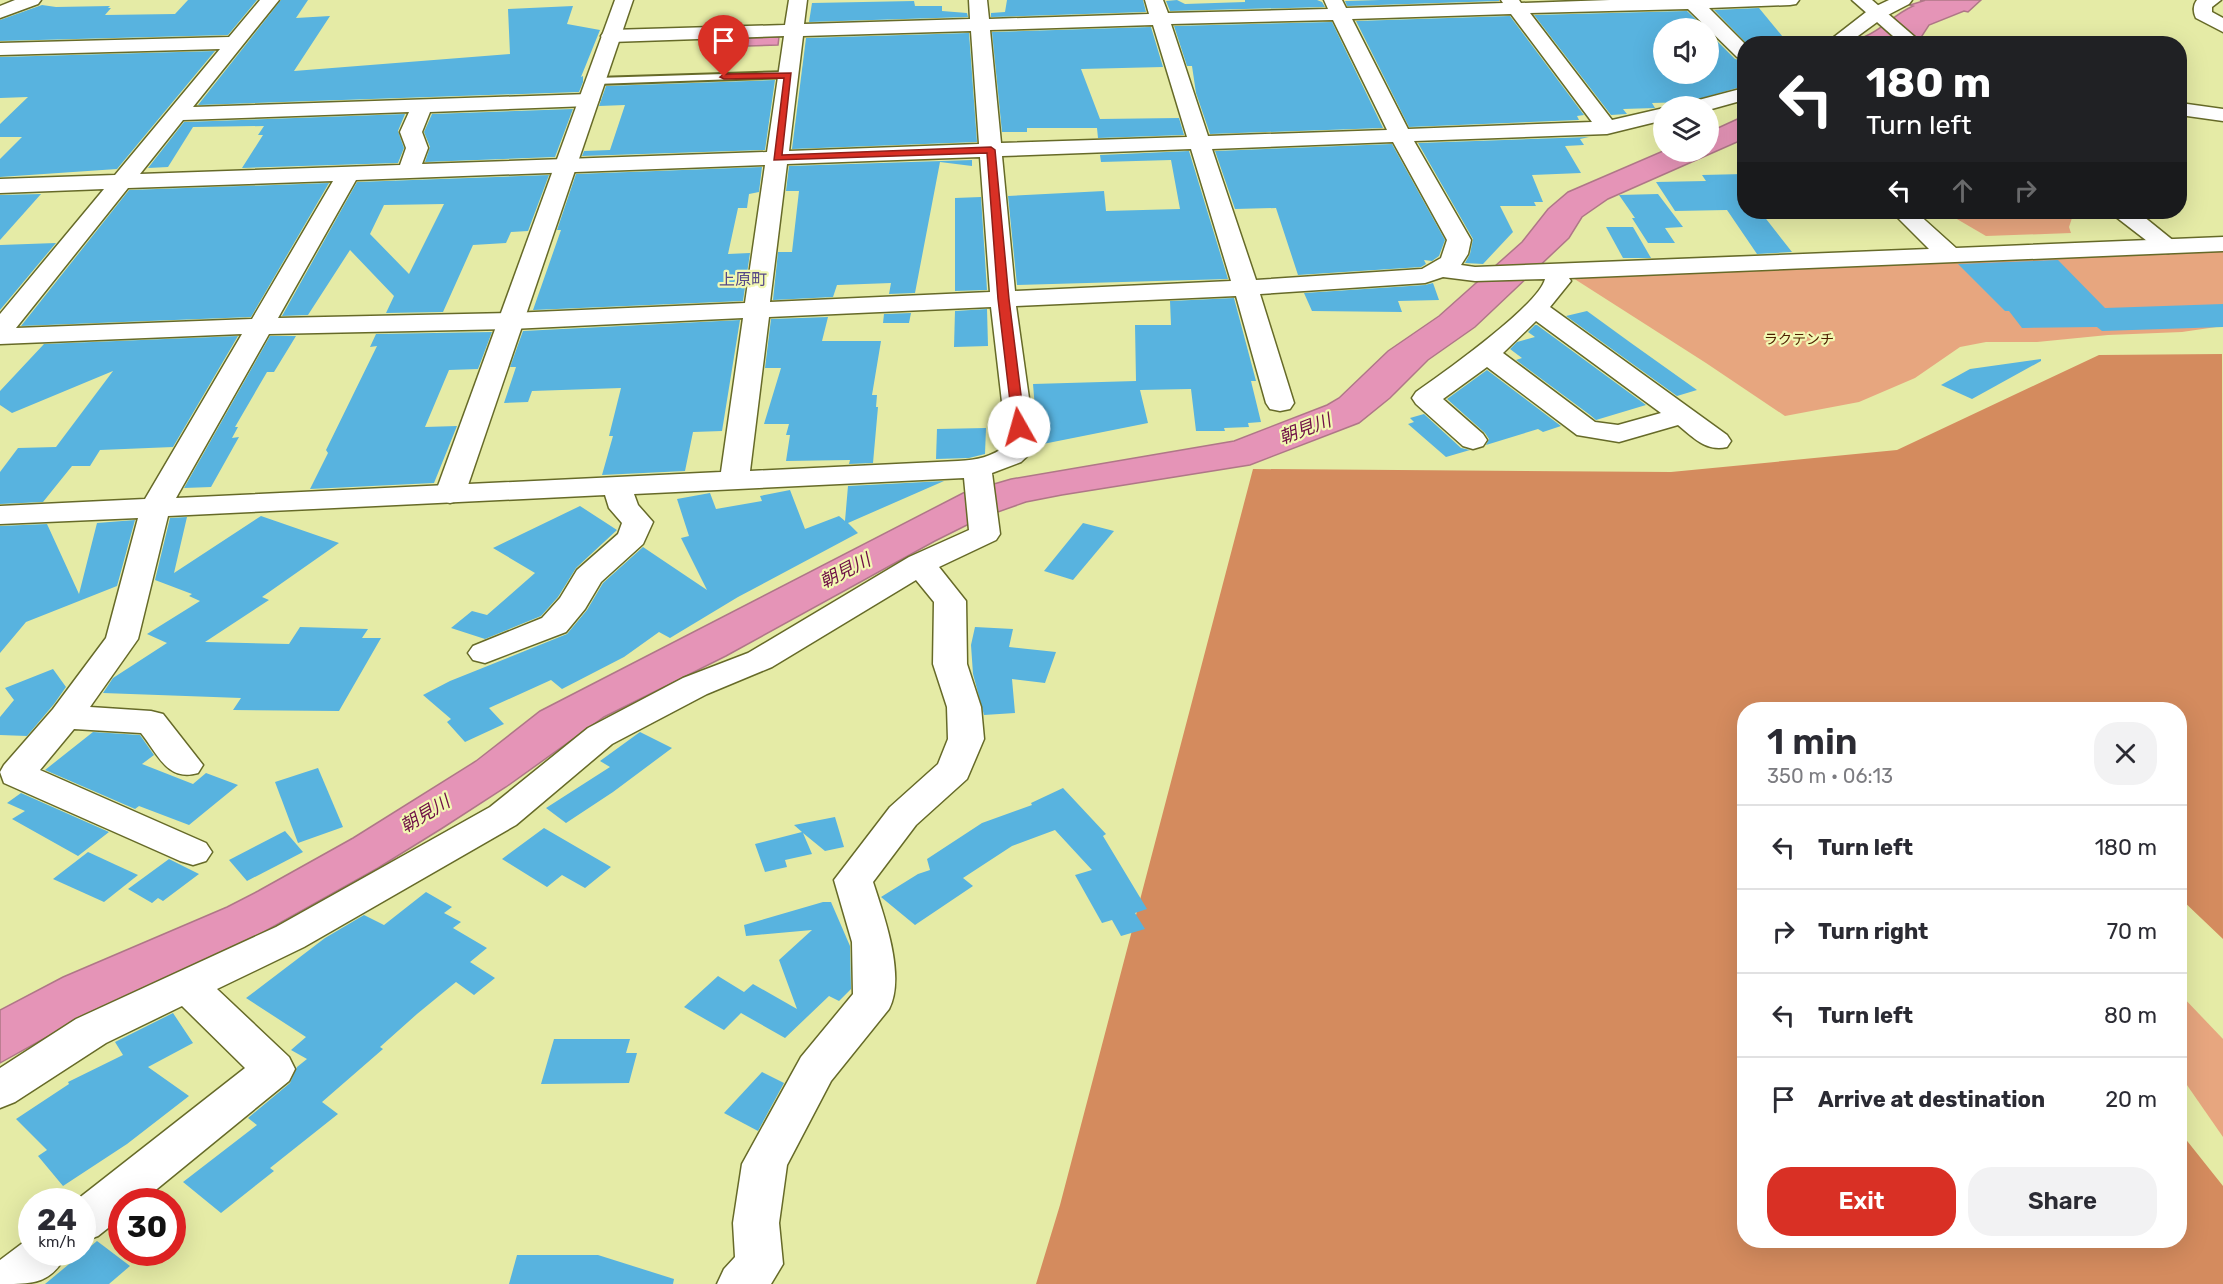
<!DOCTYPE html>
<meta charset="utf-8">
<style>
body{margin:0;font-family:Rubik,"Noto Sans JP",sans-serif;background:#f2f2f3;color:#2b2b33;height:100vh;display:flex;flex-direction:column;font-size:22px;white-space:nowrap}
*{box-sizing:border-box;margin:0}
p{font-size:20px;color:#7c7c81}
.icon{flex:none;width:33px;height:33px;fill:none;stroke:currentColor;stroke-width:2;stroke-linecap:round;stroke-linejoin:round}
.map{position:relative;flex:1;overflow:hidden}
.details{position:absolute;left:1737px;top:702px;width:450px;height:546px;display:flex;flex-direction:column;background:#fff;border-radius:24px;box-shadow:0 6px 24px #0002}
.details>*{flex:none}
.banner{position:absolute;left:1737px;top:36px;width:450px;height:183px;border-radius:24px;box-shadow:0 6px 24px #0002;background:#202124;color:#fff;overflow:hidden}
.buttons{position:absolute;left:1653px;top:18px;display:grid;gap:12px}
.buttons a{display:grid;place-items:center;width:66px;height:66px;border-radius:50%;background:#fff;box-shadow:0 6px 24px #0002;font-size:30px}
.speed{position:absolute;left:18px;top:1188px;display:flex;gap:12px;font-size:30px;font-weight:700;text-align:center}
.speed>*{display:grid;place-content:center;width:78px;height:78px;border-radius:50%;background:#fff;box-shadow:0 6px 24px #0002;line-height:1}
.speed small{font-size:15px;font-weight:400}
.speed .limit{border:9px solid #d22;background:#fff;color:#111}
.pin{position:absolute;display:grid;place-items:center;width:51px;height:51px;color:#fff;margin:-62px -26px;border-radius:50% 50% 50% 0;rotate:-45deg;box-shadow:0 0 6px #0007}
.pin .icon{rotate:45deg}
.me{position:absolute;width:66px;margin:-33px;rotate:353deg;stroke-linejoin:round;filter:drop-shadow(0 0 4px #0008)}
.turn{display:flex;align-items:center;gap:21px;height:126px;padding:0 30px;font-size:27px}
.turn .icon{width:78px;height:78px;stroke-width:2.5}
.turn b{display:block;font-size:42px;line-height:51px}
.lanes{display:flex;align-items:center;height:57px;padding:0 30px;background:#0003;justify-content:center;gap:30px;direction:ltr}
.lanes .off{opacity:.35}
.round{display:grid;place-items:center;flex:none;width:63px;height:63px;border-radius:24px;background:#f2f2f3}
.headline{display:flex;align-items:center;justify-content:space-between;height:102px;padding:0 30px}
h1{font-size:36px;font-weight:600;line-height:45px}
.action{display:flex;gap:12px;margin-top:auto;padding:12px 30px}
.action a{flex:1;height:69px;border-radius:24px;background:#d93025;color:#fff;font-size:24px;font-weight:600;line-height:69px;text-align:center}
.action a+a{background:#f2f2f3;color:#2b2b33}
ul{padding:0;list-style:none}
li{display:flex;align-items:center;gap:18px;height:84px;padding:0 30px;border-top:2px solid #e1e1e2}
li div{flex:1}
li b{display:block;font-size:22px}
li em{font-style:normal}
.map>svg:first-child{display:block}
.green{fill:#e7a67f}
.forest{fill:#d48b5e}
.water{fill:#e594b7;stroke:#af7787;stroke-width:1.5}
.building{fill:#58b3df;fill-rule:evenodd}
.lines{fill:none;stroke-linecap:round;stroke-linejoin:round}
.lane-casing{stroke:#666a28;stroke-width:4}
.street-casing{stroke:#666a28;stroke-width:3}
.secondary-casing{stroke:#666a28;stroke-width:3}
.primary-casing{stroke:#666a28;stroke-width:3}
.lane{fill:#fff;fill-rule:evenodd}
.street{fill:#fff;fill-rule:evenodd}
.secondary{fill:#fff;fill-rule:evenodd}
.primary{fill:#fff;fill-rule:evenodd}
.route{fill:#d93025;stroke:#8d1f18;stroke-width:1.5}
.labels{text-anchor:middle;stroke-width:4.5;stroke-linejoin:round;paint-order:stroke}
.far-park-label{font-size:14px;fill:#4f2000;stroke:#f2f8b3}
.far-quarter-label{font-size:16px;fill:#564987;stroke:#f2f8b3}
.water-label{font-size:18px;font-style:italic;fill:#6e0e45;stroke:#f2f8b3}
</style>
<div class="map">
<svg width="2223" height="1284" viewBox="0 0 2223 1284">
<rect width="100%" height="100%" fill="#e5eba6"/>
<!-- green -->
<g class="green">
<polygon points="1939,212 2080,212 2072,218 2069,227 2071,233 1986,236 1950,215"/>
<polygon points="2223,247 2223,326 2182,332 2108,335 2037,342 1986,342 1960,347 1915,378 1859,402 1785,416 1706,363 1573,278"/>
<polygon points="2180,994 2223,1039 2223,1137 2180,1075"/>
</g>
<!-- forest -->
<polygon class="forest" points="2222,354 2223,939 2180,898 2180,710 1744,710 1744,1240 2180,1240 2180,1132 2223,1186 2223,1284 1036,1284 1060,1205 1253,469 1671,472 1897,450 2099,355"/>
<!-- water -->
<g class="water">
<path d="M1920,0H1981L1968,12L1964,11L1929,25L1920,39L1913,43L1862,44L1869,38L1866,36C1883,29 1893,15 1913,6L1910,5L1923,1Z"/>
<polygon points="779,37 778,45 716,47 718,39"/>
<polygon points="1744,116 1744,139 1608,199 1582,217 1569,238 1475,327 1428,360 1390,398 1359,423 1250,465 1062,495 1026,502 981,518 935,541 726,656 604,717 506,787 441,829 378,868 244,943 74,1022 0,1063 0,1010 63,977 227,907 258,891 353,838 476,761 540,711 963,493 1011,479 1234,441 1327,405 1339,398 1388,351 1439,316 1522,242 1548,209 1568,192 1663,151 1708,152 1709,132"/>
</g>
<!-- building -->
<g class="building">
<polygon points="188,0 257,0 228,35 0,41 0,20 42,5 56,7 110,6 108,8 111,8 105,15 175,14"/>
<polygon points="281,0 308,0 296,18 330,16 294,71 510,54 508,9 573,6 567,24 600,30 581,77 583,76 583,82 579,92 198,105"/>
<polygon points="1007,0 1143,0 1146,12 991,17 991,13 1005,12"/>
<polygon points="1177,0 1185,4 1245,2 1245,0 1317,0 1322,2 1325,7 1170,11 1166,1"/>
<polygon points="1380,0 1499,0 1499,1 1347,6 1345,1"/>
<polygon points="914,1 915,6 942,6 942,11 967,13 968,17 809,22 812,3"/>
<polygon points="1759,8 1783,37 1770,44 1747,44 1714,10"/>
<polygon points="1687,11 1705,28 1664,28 1664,74 1708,74 1708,32 1735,59 1744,61 1744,86 1688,102 1652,103 1655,108 1623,109 1627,114 1611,115 1534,15"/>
<polygon points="1510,16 1584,115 1577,116 1579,120 1409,127 1356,21"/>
<polygon points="1332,22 1383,128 1210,134 1196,93 1192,66 1187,66 1174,26"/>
<polygon points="1151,27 1163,67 1081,69 1100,119 1179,118 1184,135 1098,138 1097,128 1027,128 1027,132 1002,132 992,32"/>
<polygon points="969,33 977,142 792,149 806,38"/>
<polygon points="215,51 117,169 0,177 0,159 22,137 0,137 0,124 28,97 0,98 0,57"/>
<polygon points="775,80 765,150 582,156 584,151 610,150 625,105 599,106 606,86"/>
<polygon points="573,109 555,157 425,162 430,147 424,132 432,114"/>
<polygon points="405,114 398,131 404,148 398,163 242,168 263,135 258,135 264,126 193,127 168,167 148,168 184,122"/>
<polygon points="1589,137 1580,139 1584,145 1565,146 1581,173 1532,175 1543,202 1534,202 1536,206 1500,206 1513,232 1483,264 1465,263 1470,254 1473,239 1418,143"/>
<polygon points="1392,144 1445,240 1439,256 1432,261 1424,260 1426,264 1421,267 1298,275 1276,208 1235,209 1215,151"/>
<polygon points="1189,151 1228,279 1017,285 1008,196 1104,191 1106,211 1180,209 1171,160 1101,162 1100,155"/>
<polygon points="972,160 972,166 940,162 915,293 889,294 891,283 837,285 833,297 773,300 778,252 792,252 799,191 786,191 789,166"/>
<polygon points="762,167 759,192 749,194 747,208 738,208 728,254 750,253 743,301 533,310 561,230 557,230 576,174"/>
<polygon points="1744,174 1744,212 1760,212 1763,215 1792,252 1757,254 1727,210 1675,211 1656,182 1706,181 1702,175"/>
<path d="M549,175L528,231L511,232L506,243L473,245L443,312L386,313L394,296L350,250L308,315L282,316L357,182ZM444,204L409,274L370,234L384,205Z"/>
<polygon points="329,183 251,317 21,326 129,190"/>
<polygon points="41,194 0,240 0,195"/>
<polygon points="1658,194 1683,227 1665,228 1675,243 1648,243 1632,218 1635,218 1619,195"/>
<polygon points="981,197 987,290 955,291 955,198"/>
<polygon points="1606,227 1633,227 1651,258 1623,258"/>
<polygon points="56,243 0,310 0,245"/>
<polygon points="2058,260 2105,308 2223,304 2223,327 2102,331 2097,327 2022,328 2009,311 2005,311 1958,264"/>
<polygon points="1433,283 1439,300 1398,301 1402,312 1312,311 1304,293 1425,285"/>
<polygon points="1234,298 1256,381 1251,381 1261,422 1248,423 1249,427 1224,428 1225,431 1196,431 1191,389 1140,390 1148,423 1038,445 1033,384 1136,381 1135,325 1171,325 1170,301"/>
<polygon points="987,309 988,346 954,347 955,311"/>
<polygon points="1587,311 1631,343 1697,390 1677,396 1566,316"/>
<polygon points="911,313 909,323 883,323 884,314"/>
<polygon points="828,317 822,341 881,341 872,395 877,395 876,407 878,407 873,463 849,464 850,460 786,461 790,435 786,435 789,424 764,424 781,368 765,368 771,319"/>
<polygon points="740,320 722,431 693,432 685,471 602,475 613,436 609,436 621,388 532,391 528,402 504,403 516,367 510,367 523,331"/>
<polygon points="1535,325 1537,325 1646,405 1596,420 1590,415 1516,360 1522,358 1510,349 1517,342 1535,337 1528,332"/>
<polygon points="492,332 478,369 449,370 425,427 457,426 434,483 310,489 328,453 326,450 377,346 370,347 376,334"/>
<polygon points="238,336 173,447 100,450 90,466 72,466 43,502 0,504 0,472 18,448 56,447 113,371 12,413 0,405 0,391 44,344"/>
<polygon points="270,336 296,336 274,372 267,372 235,427 238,427 232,438 239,437 211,487 184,488"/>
<polygon points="2041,359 2041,361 1972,399 1941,385 1970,369"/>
<polygon points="1487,370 1561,426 1543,432 1538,429 1486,445 1489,439 1485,433 1447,399"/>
<polygon points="1424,414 1461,448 1470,450 1446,457 1408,424 1414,422 1410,418"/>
<polygon points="986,428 985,454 969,458 936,459 937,429"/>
<polygon points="944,481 848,523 858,533 738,597 670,638 659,632 624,657 562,689 551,680 489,708 504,724 465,742 447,722 451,719 423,695 450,681 567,634 587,610 603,583 643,547 707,590 681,538 689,536 677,499 710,493 716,509 762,501 760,496 790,490 805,529 839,516 845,521 848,486"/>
<polygon points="580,506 617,530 576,568 558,597 541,616 485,639 451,628 472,611 487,615 535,573 493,548"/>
<polygon points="261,516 339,543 262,597 269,600 205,642 289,644 300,627 368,629 362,638 381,638 339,711 233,710 241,698 103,693 113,678 167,643 147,634 200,601 189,596 192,594 155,580 170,518 187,517 174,573"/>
<polygon points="135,520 117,586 26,622 0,653 0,526 47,524 79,594 97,523"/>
<polygon points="1083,523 1114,531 1073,580 1044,571"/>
<polygon points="975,627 1013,629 1009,647 1056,652 1045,683 1012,679 1015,713 984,715 973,674 971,645"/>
<polygon points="53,669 66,687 54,704 27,736 0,735 0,717 14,700 5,688"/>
<polygon points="93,732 140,735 154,755 142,764 193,784 206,773 238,785 189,825 139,806 135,809 45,770"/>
<polygon points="640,732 672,748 613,792 566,823 546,808 610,767 600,761"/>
<polygon points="318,768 343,827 298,843 275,782"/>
<polygon points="1063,788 1106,834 1103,836 1147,909 1135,913 1145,929 1121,936 1112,920 1102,923 1075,875 1092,870 1055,830 1012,846 963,878 973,886 915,925 881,897 918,874 930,870 927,859 982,823 1032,805 1031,803"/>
<polygon points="21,793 109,832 78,856 12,819 25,811 7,803"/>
<polygon points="835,817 844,847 825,851 803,833 812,854 785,860 787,867 765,872 755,844 802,832 794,825"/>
<polygon points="544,828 611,867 585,888 562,875 547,887 502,859"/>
<polygon points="285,831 303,852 247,881 229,860"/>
<polygon points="88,852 138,875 104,902 53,879"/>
<polygon points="169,859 199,874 163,901 158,898 152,903 128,889"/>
<polygon points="426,892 452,907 444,913 461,922 453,928 487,948 470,962 495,978 474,995 456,982 417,1014 380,1047 383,1049 322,1102 338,1114 270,1168 274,1171 221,1213 183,1182 257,1125 248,1118 290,1083 297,1067 307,1059 291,1050 306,1037 246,998 325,938 364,915 384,925"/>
<polygon points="823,902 831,902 850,946 851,989 839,1001 829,996 785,1038 741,1013 724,1030 684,1007 718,976 744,992 753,984 797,1009 779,960 812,930 746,936 744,925"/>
<polygon points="173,1013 193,1043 148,1067 189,1096 127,1144 63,1186 38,1156 47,1150 16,1119 69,1084 68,1082 123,1055 115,1042"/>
<polygon points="554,1039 630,1039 626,1053 637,1053 629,1083 541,1084"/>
<polygon points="762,1072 784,1083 758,1131 724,1113"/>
<polygon points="97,1241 130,1266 109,1284 45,1284"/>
<polygon points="517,1255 598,1255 674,1279 673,1284 509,1284"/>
</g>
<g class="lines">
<!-- lane casing -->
<g class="lane-casing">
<polygon id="lane" points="788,72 793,75 792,77 596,84 591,81 596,78"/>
</g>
<!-- street casing -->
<g class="street-casing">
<g id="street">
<path d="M260,0H279L193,107L589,94L596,96L599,100L596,104L589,106L430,112L422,132L428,148L422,164L767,152L784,36L611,42L604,40L601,36L604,32L611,30L785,25L789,0H807L804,24L970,19L969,0H987L989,19L1149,14L1145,0H1163L1168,13L1328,9L1324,0H1342L1346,8L1503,3L1501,0H1519L1521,3L1610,0H1799L1796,4L1790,5L1709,8L1745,44L1744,59L1737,57L1688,9L1530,13L1612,120L1664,108V120L1607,134L1414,141L1471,240L1468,254L1461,265L1475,267L1929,249L1892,212H1916L1956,248L2223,237V251L1569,278L1571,281L1550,307L1727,435L1731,441L1727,447C1706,452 1693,437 1678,425L1619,442L1577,435L1487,367L1443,399L1483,434L1487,440L1483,446L1473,449L1463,446L1416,404L1412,398L1416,392C1442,374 1539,305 1545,279L1475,281L1443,277L1425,283L1260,294L1294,403L1290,409L1280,411L1270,409L1266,403L1236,296L1016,306L1036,448L1021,462L992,473L1000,534L996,540L939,567L966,601L967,664L981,707L984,739L967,779L916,825L873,882C884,916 906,976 889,1009L831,1081L787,1165L779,1223L783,1264L771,1284H717L724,1269L735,1257L733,1223L742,1164L801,1057L853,994L852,942L834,880L890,807L938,764L948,739L947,707L933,664L934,602L916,580L772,667L707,694L612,744L516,825L304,947L217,989L289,1057L295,1069L289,1081L141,1202H122V1217L98,1236L82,1242V1202H74L245,1068L182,1006L106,1043L15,1102L0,1108V1068L76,1019L276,927L490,807L588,728L683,678L748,653L909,557L969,530L964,478L634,494L638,505L653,522L643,544L601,582L585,609L566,632L485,663L473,660L468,653L473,646L542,618L560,598L577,570L618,534L622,523L609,508L605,495L168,516L138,639L90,707L151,711L163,714L203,765L198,773C167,782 158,754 141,733L74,729L40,770L206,843L212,852L206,861L193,865L180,861L4,783L0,772L4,765L53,709L106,638L138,518L0,524V506L145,499L242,334L0,344V314L104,189L0,193V179L115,175L220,49L0,55V43L229,37ZM1511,14L1592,122L1408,129L1352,19ZM1333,20L1387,130L1208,136L1171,24ZM1153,25L1187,137L1001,143L990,30ZM971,31L979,144L789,151L803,36ZM409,112L400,132L406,148L400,165L140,174L183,120ZM1393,142L1447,240L1441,258L1422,269L1256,280L1212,149ZM1191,149L1231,281L1015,291L1002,156ZM980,157L990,292L770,302L787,164ZM765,165L745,303L511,313L278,318L356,180ZM333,181L252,319L16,328L128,188ZM991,307L1007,445C992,457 977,460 958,461L750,471L769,317ZM743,318L721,472L176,498L269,334L511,329ZM1536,321L1661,413L1618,425L1595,422L1503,353Z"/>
<polygon points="1889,0 1912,0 1909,4 1884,17 1847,44 1825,44 1870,9"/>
<path d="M2197,0H2221L2212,7V12L2223,18V32L2196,18C2193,12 2193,5 2197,0Z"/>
<polygon points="1744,88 1744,100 1708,110 1708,106 1688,106 1691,102"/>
<polygon points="2180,103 2223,109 2223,121 2180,115"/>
<path d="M32,1236V1252H68C51,1284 35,1284 0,1284V1260Z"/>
</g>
</g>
<!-- secondary casing -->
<g class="secondary-casing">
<g id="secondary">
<polygon points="615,0 633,0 465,494 460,500 450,503 440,500 435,494"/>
<polygon points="1852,0 1872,0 1923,44 1902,44"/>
<polygon points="2113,212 2138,212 2180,246 2176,251 2168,253 2160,251 2116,217"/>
</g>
</g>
<!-- primary casing -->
<g class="primary-casing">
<polygon id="primary" points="15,0 41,0 38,4 0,18 0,6"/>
</g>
<!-- lane -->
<use href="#lane" class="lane"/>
<!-- street -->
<use href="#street" class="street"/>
<!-- secondary -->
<use href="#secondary" class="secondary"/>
<!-- primary -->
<use href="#primary" class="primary"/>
</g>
<!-- route -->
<polygon class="route" points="791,73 782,155 991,147 995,150 1009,299 1025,427 1023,429 1015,429 1013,427 998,299 987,153 774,160 784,78 724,79 720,77 724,74"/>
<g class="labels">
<!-- far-park labels -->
<g class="far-park-label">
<text x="1799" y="344">ラクテンチ</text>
</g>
<!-- far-quarter labels -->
<g class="far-quarter-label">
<text x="743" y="285">上原町</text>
</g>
<!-- water labels -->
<g class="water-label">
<text transform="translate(1305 429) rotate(-21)" y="6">朝見川</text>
<text transform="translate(845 571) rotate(-27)" y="6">朝見川</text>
<text transform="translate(425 814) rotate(-31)" y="6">朝見川</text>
</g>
</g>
</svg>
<div class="buttons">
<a><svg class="icon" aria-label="sound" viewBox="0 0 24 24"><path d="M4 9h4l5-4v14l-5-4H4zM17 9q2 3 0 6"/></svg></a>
<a><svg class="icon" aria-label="layers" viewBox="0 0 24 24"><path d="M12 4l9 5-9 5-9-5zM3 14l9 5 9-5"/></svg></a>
</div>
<div class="speed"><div>24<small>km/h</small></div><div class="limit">30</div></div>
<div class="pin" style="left:724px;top:77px;background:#d93025"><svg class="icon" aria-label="arrive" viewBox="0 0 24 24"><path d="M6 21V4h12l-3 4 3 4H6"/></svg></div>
<svg class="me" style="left:1019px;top:427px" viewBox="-20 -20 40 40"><circle r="19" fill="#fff"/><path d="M0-13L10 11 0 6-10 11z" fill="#d93025"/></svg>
<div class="banner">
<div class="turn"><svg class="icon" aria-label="left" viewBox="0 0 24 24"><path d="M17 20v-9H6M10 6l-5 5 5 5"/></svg><div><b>180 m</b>Turn left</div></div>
<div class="lanes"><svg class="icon" aria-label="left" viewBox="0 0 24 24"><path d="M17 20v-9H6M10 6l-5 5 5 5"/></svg><svg class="icon off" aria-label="ahead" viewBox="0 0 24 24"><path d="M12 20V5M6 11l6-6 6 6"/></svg><svg class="icon off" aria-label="right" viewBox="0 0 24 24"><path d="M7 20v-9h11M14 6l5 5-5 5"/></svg></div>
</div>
<section class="details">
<div class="headline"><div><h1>1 min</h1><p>350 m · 06:13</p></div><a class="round"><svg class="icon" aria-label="close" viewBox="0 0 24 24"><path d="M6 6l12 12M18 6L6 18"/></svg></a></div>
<ul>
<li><svg class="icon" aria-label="left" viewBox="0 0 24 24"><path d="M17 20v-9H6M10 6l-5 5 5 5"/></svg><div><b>Turn left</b></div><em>180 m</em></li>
<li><svg class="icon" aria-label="right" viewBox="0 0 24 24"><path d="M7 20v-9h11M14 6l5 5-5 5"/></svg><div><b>Turn right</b></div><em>70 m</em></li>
<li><svg class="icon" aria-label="left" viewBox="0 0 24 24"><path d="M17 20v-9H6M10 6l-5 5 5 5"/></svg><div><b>Turn left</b></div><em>80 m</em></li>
<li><svg class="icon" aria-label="arrive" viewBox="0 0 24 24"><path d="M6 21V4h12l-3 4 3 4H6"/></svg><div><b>Arrive at destination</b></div><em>20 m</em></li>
</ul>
<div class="action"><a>Exit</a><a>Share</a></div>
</section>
</div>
